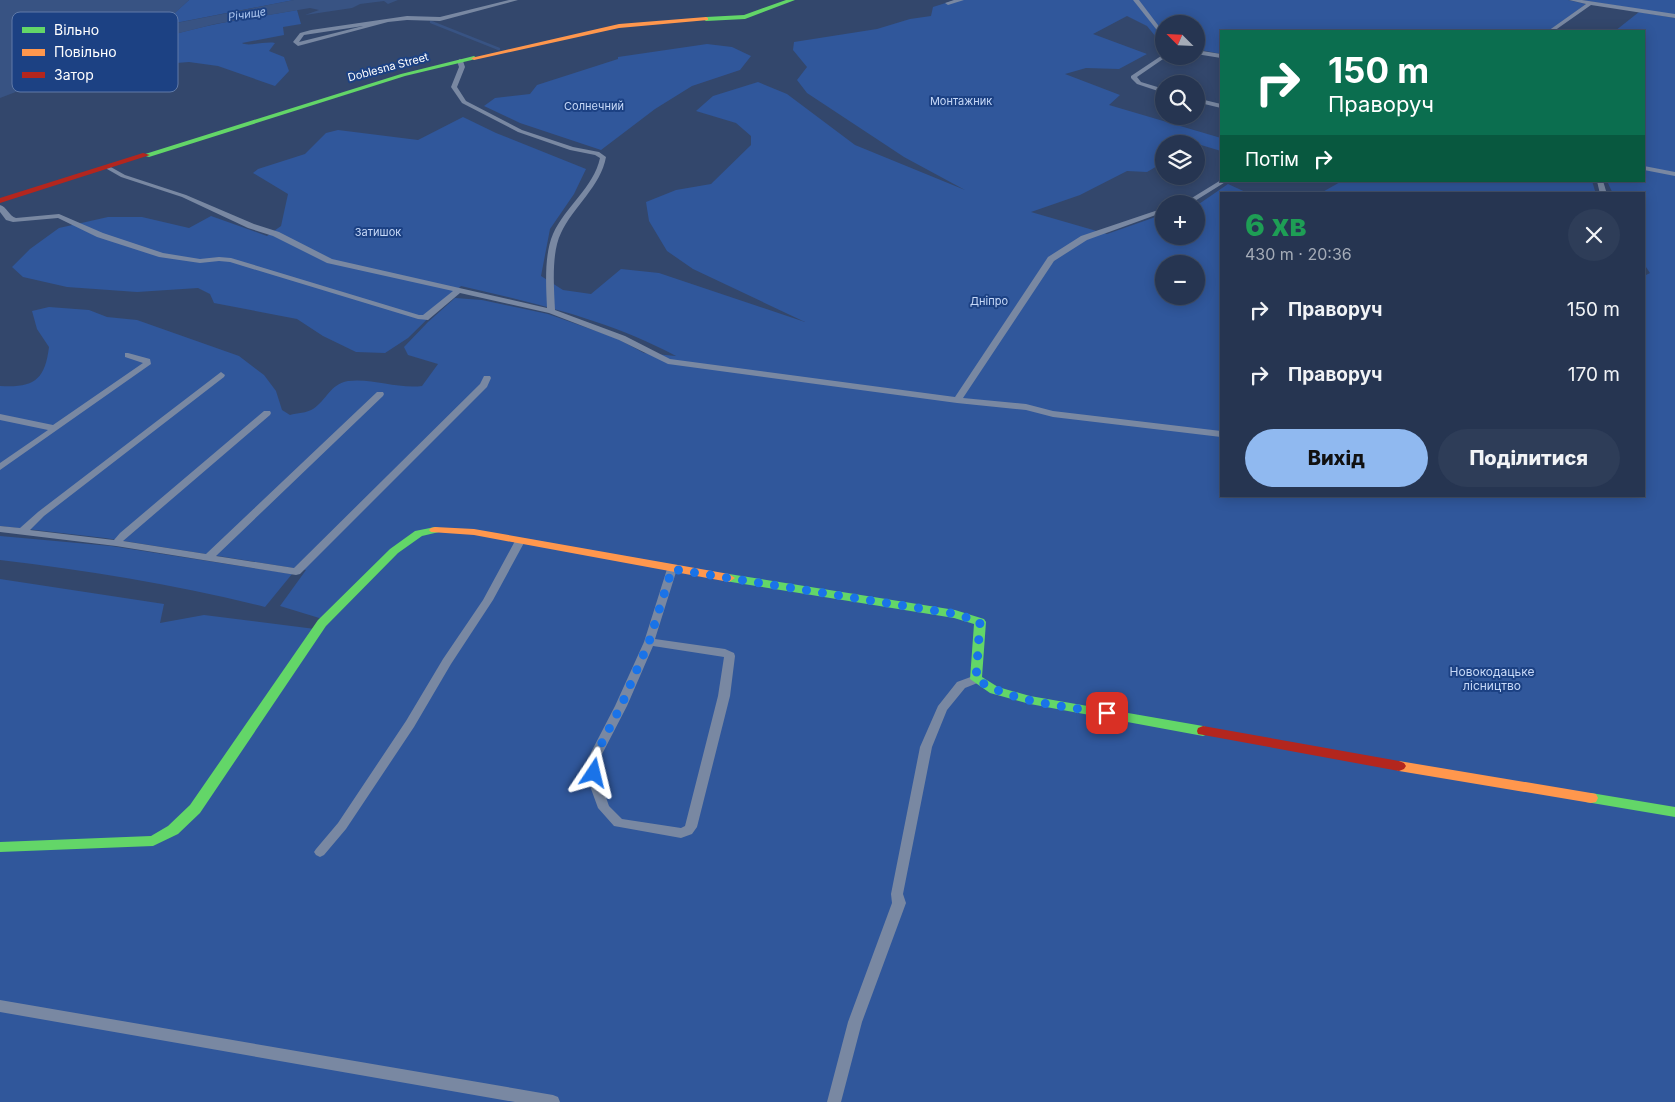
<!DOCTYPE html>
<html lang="uk">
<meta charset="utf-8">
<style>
body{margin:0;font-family:Inter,sans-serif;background:#2e3d58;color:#f1f3f6;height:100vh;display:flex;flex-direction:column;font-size:19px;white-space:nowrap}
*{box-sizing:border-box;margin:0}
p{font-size:16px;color:#a4abb7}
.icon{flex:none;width:28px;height:28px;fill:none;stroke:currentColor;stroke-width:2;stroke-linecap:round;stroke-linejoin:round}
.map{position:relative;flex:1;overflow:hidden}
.panel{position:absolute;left:1220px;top:192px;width:425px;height:305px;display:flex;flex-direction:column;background:#263551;border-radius:0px;box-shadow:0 2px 12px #0003,0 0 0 1px #425068}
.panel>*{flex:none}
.top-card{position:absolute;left:1220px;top:30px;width:425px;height:152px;border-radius:0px;box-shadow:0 2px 12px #0003,0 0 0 1px #425068;background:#0b6e4f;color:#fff;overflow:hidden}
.needle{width:32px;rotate:294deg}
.fabs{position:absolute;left:1155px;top:15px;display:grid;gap:10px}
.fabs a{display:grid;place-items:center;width:50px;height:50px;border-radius:50%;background:#263551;box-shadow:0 2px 12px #0003,0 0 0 1px #425068;font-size:25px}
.pin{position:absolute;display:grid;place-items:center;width:42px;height:42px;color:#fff;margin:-21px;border-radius:10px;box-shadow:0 2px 8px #0006}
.me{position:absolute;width:55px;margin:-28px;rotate:10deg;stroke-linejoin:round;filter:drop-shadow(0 0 4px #0008)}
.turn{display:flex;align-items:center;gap:18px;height:105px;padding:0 25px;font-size:22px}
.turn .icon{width:65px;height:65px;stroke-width:2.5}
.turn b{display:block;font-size:35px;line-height:42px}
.then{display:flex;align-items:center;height:48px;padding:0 25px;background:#0003;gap:10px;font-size:19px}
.round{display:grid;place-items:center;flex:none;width:52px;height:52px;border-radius:26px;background:#2e3d58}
.summary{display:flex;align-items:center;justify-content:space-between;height:85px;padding:0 25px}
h1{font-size:30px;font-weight:800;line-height:38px;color:#1e9e55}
.primary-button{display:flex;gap:10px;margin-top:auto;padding:10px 25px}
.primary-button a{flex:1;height:58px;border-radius:30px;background:#90b9f0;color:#111;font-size:20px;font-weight:800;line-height:58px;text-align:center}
.primary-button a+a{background:#2e3d58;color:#f1f3f6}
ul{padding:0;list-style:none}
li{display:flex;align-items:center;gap:15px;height:65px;padding:0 25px}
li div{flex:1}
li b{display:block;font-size:19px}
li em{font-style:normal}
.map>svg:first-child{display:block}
.green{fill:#30579b;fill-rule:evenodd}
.water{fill:#385383}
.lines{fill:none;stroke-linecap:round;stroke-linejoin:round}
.stream{stroke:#385383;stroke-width:2.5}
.street{fill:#7988a2;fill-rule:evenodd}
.fast{fill:#63d668;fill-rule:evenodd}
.slow{fill:#ff974d;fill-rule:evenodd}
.jam{fill:#b3261e;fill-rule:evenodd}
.route{stroke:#1a73e8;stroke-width:9;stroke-dasharray:0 16.2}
.labels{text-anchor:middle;stroke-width:4;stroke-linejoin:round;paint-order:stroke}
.far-water-label{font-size:11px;font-style:italic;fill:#aec8f2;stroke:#1c4183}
.far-street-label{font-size:11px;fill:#fff;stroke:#1c4183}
.far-park-label{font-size:11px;fill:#c7d9f8;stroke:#1c4183}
.park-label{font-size:12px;fill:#c7d9f8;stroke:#1c4183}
.key{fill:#1c4183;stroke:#607aa8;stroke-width:1}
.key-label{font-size:14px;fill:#fff}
</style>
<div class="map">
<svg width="1675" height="1102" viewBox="0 0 1675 1102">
<rect width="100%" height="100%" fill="#33476c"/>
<!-- green -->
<g class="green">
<polygon points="189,0 294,0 160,26"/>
<path d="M955,0H1568L1586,4L1549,31H1221V54L1196,49V24H1164V42H1160L1147,26L1127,16L1093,34L1147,54L1119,69L1086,68L1065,74L1120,95L1109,105L1221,138V151L1201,145L1196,147V144H1164V162L1147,172L1127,171L1080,195L1031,212L1107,234L1164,214V236H1196V206L1228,184L1250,194H1221V496H1644V276L1650,273L1644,264V194H1613L1607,181H1644V31H1615L1639,12L1675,18V1102H0V579L164,604L160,623L204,615L323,630L329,621L280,606L306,570L105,538L0,526V386C34,388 45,380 49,347L37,329L32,311L49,307L89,310L107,317L137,320L239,356L264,375L276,391L282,410L290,415C297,413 307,413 313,409C327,400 330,384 348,381C373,378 397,389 422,386L438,364L408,355L404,347L428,322L455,298L482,300L548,314L616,338L644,353L676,356C609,320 535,303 461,286L408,338L385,353L356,352L323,336L297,319L214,303L210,294L198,288L137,292L67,287L23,277L12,267L30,249L59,228L108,217H142L189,228L211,216L267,236L281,226L288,194L253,173L258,169L305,154L326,133L338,130L418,140L463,117L496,133L586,169L574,194L550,229L541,276L563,290L591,294L621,269L659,273L805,322L693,269L667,251L649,221L646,202L676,190L711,184L751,145V136L736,123L696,111L713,96L758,82L787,94L855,145L965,190L904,157L807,93L797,80L807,67L793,50L794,42L877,29L910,19L931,16L933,7ZM1164,264H1196V296H1164Z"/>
<polygon points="1581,0 1675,0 1675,15"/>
<path d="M297,10L301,24L283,27L284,35L242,43C248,47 265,41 275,43L269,51L284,57L289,71L275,86L218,66L189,62L163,64L144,57L132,50C183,26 242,20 297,10Z"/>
<polygon points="707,44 732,47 751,56 740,70 692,86 655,109 601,150 520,123 484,106 495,98 530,94 537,85 618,59 618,57"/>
<polygon points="1342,181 1592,181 1596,194 1319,194"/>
<path d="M0,536L111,546L292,574L265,607C178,585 90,571 0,560Z"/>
</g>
<!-- water -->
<polygon class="water" points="0,0 189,0 161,26 294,0 398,0 388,4 384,1 360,4 352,8 305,15 319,10 310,8 215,24 175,34 89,64 0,98"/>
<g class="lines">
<!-- stream -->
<polyline class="stream" points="431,22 499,49"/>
<!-- street -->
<g class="street">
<path d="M509,0H518L440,21L407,20L388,22L298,46L293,42L300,33L311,30L407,16L440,17ZM363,26L299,42L304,35Z"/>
<polygon points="954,0 964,0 948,5 945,3"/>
<polygon points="1133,0 1139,0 1164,33 1164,39"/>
<polygon points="1569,0 1582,0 1675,14 1675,18 1591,5 1554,31 1548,31 1586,4"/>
<polygon points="1196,50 1221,54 1221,58 1196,54"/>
<polygon points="1164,54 1166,57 1137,77 1141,82 1164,89 1164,93 1137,84 1131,78 1131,76"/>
<path d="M460,59L463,61L465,67L457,87L466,101L522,130L573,147L599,152L606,157C601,186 573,207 561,233C551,253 554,288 555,310L625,336L670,359L955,397L1048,257L1081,236L1164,208V212L1087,240L1054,261L963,398L1026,404L1053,411L1221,431V437L1053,417L1026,410L957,403L668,364L619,340L549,313L460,293L428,320L418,319L230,262L219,261L200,263L159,257L97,237L58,218L13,222L6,220L0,212V205C7,207 9,216 16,218L59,214L103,233L163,253L200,259L219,257L231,258L419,315H423L453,291L327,263L273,236L248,228L182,197L121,177L107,169L106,168L109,166L125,175L186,195L254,224L279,232L332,259L547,308C546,285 544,255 553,234C565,207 594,187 600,158L595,155L570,150L518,132L462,103L451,87L459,67L457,61Z"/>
<polygon points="1196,98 1221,104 1221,108 1196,102"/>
<polygon points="1644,166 1675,172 1675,176 1644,170"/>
<polygon points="1221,180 1221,181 1227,181 1190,204 1182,204"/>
<polygon points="1597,181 1603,181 1607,194 1600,194"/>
<polygon points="125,353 128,353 150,359 151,364 0,470 0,463 48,430 0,420 0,414 53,425 143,363 125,357"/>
<polygon points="221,372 225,375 224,377 44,516 30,530 114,540 120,533 264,411 270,411 271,413 270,415 123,541 206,554 377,392 383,392 384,394 383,396 216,556 294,568 480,384 484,376 490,376 491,378 487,387 300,574 296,575 116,546 0,532 0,526 20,528 38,512"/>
<polygon points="520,538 525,541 493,600 451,664 414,727 346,829 324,855 320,857 316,855 314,852 316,849 338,823 406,721 443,659 483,600 515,541"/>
<path d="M672,566L677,569L655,639L725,649L734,653L735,656L730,696L697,827L692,834L681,838L614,826L598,808L590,786L587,760L615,706L644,642L667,569ZM653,646L724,657L718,696L685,826L681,828L622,819L609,806L602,786L599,760L627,706Z"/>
<polygon points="976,675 980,676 982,679 980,682 965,688 947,710 932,747 903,894 906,903 862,1022 841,1102 827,1102 848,1022 892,903 891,894 920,747 938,706 957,682"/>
<polygon points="0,1000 553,1095 558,1097 560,1102 515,1102 0,1012"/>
</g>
<!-- fast -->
<g class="fast">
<polygon points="786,0 795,0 745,19 706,21 703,19 706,17 744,15"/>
<polygon points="474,56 477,58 476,59 405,76 149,157 142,155 401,74"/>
<polygon points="435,527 439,528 441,530 439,532 422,536 398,553 326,626 200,813 178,834 153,846 0,852 0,842 151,836 168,826 190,805 318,620 390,549 415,531"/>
<polygon points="729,574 955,610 984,619 986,622 982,677 998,687 1030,696 1203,726 1208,728 1209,731 1208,734 1203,736 1030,704 990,693 970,679 974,624 954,618 725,581 723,578"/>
<polygon points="1591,793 1675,807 1675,817 1586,802 1584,798 1586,794"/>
</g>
<!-- slow -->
<g class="slow">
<polygon points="706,17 708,18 708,20 619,28 474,60 471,58 619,24"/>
<polygon points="435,527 474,529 729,574 735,578 729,582 474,535 431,532 429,530 431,528"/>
<polygon points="1399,761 1591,793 1596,794 1598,798 1596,802 1591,803 1399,771 1394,769 1392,766 1394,763"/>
</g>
<!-- jam -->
<g class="jam">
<polygon points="143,153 150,155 0,203 0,198"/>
<polygon points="1203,726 1399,761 1404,763 1406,766 1404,769 1399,771 1198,734 1197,731 1198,728"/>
</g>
</g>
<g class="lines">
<!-- route -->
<path class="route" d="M594,773L593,760L621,706L649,642L672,569L956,614L980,622L976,679C1013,703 1064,706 1107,713"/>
</g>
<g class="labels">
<!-- far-water labels -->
<g class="far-water-label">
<text transform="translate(247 14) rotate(-9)" y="4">Річище</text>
</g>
<!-- far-street labels -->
<g class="far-street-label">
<text transform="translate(388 67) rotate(-15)" y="4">Doblesna Street</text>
</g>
<!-- far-park labels -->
<g class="far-park-label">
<text x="961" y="105">Монтажник</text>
<text x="594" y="110">Солнечний</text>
<text x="378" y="236">Затишок</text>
<text x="989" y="305">Дніпро</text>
</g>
<!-- park labels -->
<g class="park-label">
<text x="1492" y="676">Новокодацьке<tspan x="1492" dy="14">лісництво</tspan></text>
</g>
</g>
<!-- legend -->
<rect x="12" y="12" width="166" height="80" rx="8" class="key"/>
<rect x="22" y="27" width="23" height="6" fill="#63d668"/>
<rect x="22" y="49" width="23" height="7" fill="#ff974d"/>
<rect x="22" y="72" width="23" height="6" fill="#b3261e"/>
<g class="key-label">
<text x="54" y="35">Вільно</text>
<text x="54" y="57">Повільно</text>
<text x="54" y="80">Затор</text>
</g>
</svg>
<div class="fabs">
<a><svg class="needle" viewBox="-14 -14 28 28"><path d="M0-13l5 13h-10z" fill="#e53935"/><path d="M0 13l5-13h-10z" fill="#a4abb7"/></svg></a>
<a><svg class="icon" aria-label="search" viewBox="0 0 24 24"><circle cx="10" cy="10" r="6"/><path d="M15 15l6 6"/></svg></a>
<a><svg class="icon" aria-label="layers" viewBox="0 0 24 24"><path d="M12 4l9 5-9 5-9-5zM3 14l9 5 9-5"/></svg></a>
<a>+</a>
<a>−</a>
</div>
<div class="pin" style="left:1107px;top:713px;background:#d93025"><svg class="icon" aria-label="arrive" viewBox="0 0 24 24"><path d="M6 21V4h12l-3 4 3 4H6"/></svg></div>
<svg class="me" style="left:594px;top:773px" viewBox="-20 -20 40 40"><path d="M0-17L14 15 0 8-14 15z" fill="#1a73e8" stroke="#fff" stroke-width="4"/></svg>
<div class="top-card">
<div class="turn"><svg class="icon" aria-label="right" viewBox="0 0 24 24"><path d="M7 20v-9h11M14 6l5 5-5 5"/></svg><div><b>150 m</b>Праворуч</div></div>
<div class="then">Потім<svg class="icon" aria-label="right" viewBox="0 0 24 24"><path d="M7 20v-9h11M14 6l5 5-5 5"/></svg></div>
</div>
<section class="panel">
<div class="summary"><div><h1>6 хв</h1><p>430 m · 20:36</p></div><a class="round"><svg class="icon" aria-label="close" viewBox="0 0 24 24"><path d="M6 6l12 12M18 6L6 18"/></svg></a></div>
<ul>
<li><svg class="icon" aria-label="right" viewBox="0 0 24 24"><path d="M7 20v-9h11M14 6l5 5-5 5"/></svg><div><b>Праворуч</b></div><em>150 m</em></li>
<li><svg class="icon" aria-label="right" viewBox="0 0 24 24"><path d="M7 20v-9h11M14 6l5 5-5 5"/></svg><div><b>Праворуч</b></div><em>170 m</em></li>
</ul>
<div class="primary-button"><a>Вихід</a><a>Поділитися</a></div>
</section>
</div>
